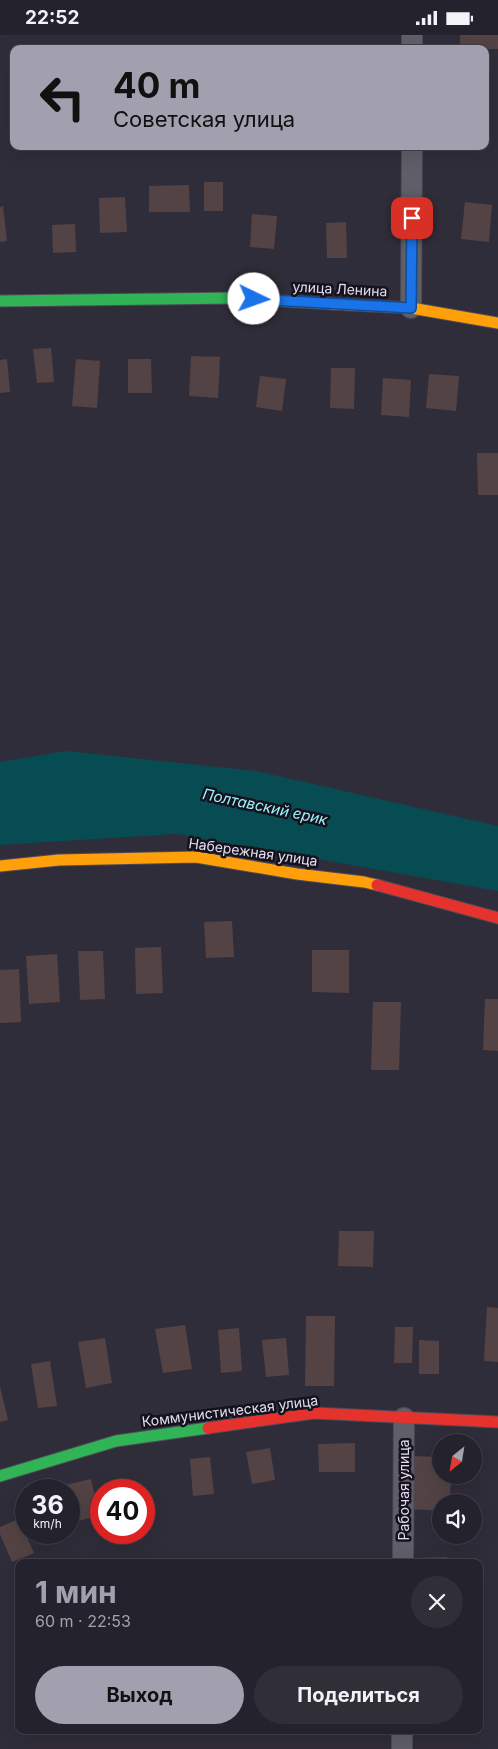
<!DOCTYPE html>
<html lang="ru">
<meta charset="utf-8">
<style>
body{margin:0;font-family:Inter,sans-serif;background:#302f38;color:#f1f3f6;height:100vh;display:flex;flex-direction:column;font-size:19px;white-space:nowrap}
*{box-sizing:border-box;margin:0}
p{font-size:16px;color:#a3a4a9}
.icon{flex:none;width:28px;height:28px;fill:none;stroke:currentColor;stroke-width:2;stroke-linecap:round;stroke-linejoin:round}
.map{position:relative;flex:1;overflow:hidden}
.panel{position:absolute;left:15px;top:1524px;width:468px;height:175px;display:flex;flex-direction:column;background:#24222c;border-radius:10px;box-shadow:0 5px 20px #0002,0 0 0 1px #413f48}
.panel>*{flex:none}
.banner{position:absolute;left:10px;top:10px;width:479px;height:105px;border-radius:10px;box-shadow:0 5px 20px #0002,0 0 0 1px #413f48;background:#a29faf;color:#111;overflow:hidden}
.needle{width:32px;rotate:210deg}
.tools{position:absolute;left:432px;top:1399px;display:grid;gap:10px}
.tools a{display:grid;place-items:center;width:50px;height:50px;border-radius:50%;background:#24222c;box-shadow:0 5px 20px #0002,0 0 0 1px #413f48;font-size:25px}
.speed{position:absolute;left:15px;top:1444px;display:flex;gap:10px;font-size:25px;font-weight:700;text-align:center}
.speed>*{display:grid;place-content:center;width:65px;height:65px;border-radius:50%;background:#24222c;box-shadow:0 5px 20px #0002,0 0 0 1px #413f48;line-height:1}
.speed small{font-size:12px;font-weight:400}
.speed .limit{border:8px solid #d22;background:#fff;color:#111}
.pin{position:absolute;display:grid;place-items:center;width:42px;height:42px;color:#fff;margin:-21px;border-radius:10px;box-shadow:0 2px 8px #0006}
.me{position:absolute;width:55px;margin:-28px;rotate:93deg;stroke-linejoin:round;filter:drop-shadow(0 0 4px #0008)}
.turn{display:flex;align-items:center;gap:18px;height:105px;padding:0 20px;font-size:22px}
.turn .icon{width:65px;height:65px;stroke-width:2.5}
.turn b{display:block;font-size:35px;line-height:42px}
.round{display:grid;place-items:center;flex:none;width:52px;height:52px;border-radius:26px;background:#302f38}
.headline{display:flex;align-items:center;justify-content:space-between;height:85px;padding:0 20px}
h1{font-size:30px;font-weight:700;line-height:38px;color:#a29faf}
.button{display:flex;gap:10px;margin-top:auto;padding:10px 20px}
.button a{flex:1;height:58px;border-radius:30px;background:#a29faf;color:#111;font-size:20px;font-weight:700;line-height:58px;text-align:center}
.button a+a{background:#302f38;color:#f1f3f6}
.status{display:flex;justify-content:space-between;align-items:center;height:35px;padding:0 25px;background:#24222c;direction:ltr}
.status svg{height:14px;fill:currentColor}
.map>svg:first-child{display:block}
.water{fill:#074c52}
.building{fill:#534344}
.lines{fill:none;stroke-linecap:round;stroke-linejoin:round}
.street-casing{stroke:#4d4a56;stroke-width:22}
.fast-casing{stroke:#4d4a56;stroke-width:13}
.slow-casing{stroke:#4d4a56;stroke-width:13}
.jam-casing{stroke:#4d4a56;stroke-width:13}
.street{stroke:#605e68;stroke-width:20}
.fast{stroke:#30b455;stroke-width:11}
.slow{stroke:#ff9f0a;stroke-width:11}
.jam{stroke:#e5322d;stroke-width:11}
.route-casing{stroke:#114b97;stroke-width:12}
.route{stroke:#1a73e8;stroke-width:9}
.labels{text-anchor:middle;stroke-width:5;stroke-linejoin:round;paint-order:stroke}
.street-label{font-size:14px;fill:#e0ddee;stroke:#15121e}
.water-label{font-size:15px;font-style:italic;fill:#9cf2f9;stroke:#15121e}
</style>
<div class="status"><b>22:52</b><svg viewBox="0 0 49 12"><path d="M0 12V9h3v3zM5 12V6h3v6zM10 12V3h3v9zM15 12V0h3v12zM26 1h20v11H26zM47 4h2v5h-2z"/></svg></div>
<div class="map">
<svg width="498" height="1714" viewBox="0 0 498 1714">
<rect width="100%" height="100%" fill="#302d3a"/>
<!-- water -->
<polygon class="water" points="66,716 256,736 498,791 498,856 176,799 0,810 0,727"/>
<!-- building -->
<g class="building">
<rect x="460" y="0" width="38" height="14"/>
<rect x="204" y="147" width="19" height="29"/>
<polygon points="189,150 190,177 149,177 149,151"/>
<polygon points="125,162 127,197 100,198 99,163"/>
<polygon points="465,167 492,170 489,207 461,204"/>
<polygon points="3,171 7,206 0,207 0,172"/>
<polygon points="252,179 277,181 274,214 250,212"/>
<polygon points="346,187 347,223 327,223 326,188"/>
<polygon points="75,189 76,217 53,218 52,190"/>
<polygon points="51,313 54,347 37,348 33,314"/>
<polygon points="191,321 220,322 218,363 189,361"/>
<polygon points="7,324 10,357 0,358 0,325"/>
<polygon points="76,324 100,326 97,373 72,371"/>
<polygon points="128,324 151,324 152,358 128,358"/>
<polygon points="331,333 355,333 354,374 330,373"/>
<polygon points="429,339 459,341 456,376 426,373"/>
<polygon points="260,341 286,344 282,376 256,372"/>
<polygon points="383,343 411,345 409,382 381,380"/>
<polygon points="477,418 498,418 498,460 478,460"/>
<polygon points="232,886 234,922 206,923 204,887"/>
<polygon points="161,912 163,958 136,959 135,913"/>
<polygon points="312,915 349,915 349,958 312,957"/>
<polygon points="78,916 103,916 105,964 80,965"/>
<polygon points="57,919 60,967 29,969 26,921"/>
<polygon points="19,934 21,987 0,988 0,935"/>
<polygon points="485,964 498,964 498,1016 483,1015"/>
<polygon points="373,967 401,967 399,1035 371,1035"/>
<polygon points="339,1196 374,1196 373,1232 338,1231"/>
<polygon points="487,1272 498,1273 498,1327 484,1326"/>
<polygon points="306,1281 335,1281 334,1351 305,1351"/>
<polygon points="185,1290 192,1334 163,1338 155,1294"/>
<polygon points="395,1292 413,1292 412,1328 394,1328"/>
<polygon points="239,1293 242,1336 221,1338 218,1295"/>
<polygon points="105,1303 112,1348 86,1353 78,1307"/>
<polygon points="286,1303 289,1340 266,1342 262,1305"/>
<polygon points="419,1305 439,1306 439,1339 419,1339"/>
<polygon points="50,1326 57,1371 38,1373 31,1329"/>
<polygon points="0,1351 8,1385 0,1387"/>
<polygon points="355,1408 355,1437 319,1437 318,1409"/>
<polygon points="270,1413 275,1445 252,1449 246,1417"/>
<polygon points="411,1421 441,1422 441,1440 451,1440 450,1468 441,1468 441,1476 409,1474"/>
<polygon points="210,1422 214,1459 193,1461 190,1424"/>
<polygon points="91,1444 99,1481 73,1487 69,1466 69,1455 66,1455 65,1450"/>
<polygon points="19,1484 34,1518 12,1527 0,1499 0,1492"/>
<polygon points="447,1522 448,1528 414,1528 414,1523"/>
</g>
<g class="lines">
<!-- street casing -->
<g class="street-casing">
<g id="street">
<polyline points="412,14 412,0"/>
<polyline points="411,273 412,111"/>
<polyline points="403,1528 404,1383"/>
<polyline points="402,1714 402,1695"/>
</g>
</g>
<!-- fast casing -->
<g class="fast-casing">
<g id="fast">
<polyline points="0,266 235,263 333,269"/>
<polyline points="0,1441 116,1406 208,1393"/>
</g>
</g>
<!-- slow casing -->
<g class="slow-casing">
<g id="slow">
<polyline points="333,269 411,273 498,288"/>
<polyline points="0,831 59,825 196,822 297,839 364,847 377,850"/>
</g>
</g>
<!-- jam casing -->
<g class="jam-casing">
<g id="jam">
<polyline points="377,850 498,883"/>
<polyline points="208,1393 314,1378 498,1387"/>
</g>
</g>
<!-- street -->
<use href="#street" class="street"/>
<!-- fast -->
<use href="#fast" class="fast"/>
<!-- slow -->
<use href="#slow" class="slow"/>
<!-- jam -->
<use href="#jam" class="jam"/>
</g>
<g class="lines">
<!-- route casing -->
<g class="route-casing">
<polyline id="route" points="254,264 411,273 412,183"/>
</g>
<!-- route -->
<use href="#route" class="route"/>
</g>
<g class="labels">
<!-- street labels -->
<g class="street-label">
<text transform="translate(340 254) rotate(3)" y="5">улица Ленина</text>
<text transform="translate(253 817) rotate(8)" y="5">Набережная улица</text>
<text transform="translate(230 1376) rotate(-7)" y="5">Коммунистическая улица</text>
<text transform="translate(404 1455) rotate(-90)" y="5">Рабочая улица</text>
</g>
<!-- water labels -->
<g class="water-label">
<text transform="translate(265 772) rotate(12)" y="5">Полтавский ерик</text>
</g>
</g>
</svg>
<div class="tools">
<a><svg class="needle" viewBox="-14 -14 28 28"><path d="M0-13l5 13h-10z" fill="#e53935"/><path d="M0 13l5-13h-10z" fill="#a3a4a9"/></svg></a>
<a><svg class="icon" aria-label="sound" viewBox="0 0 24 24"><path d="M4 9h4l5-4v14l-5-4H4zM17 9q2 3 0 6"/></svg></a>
</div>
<div class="speed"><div>36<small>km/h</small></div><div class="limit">40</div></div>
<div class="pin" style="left:412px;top:183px;background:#d93025"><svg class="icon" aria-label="arrive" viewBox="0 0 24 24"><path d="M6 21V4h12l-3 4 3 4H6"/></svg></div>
<svg class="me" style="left:254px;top:264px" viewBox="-20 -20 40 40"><circle r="19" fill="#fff"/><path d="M0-13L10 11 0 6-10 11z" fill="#1a73e8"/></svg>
<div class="banner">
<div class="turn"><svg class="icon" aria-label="left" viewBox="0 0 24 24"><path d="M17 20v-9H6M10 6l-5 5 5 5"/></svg><div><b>40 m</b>Советская улица</div></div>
</div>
<section class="panel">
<div class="headline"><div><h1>1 мин</h1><p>60 m · 22:53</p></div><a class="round"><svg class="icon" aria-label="close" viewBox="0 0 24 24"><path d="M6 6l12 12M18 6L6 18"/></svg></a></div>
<div class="button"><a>Выход</a><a>Поделиться</a></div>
</section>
</div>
